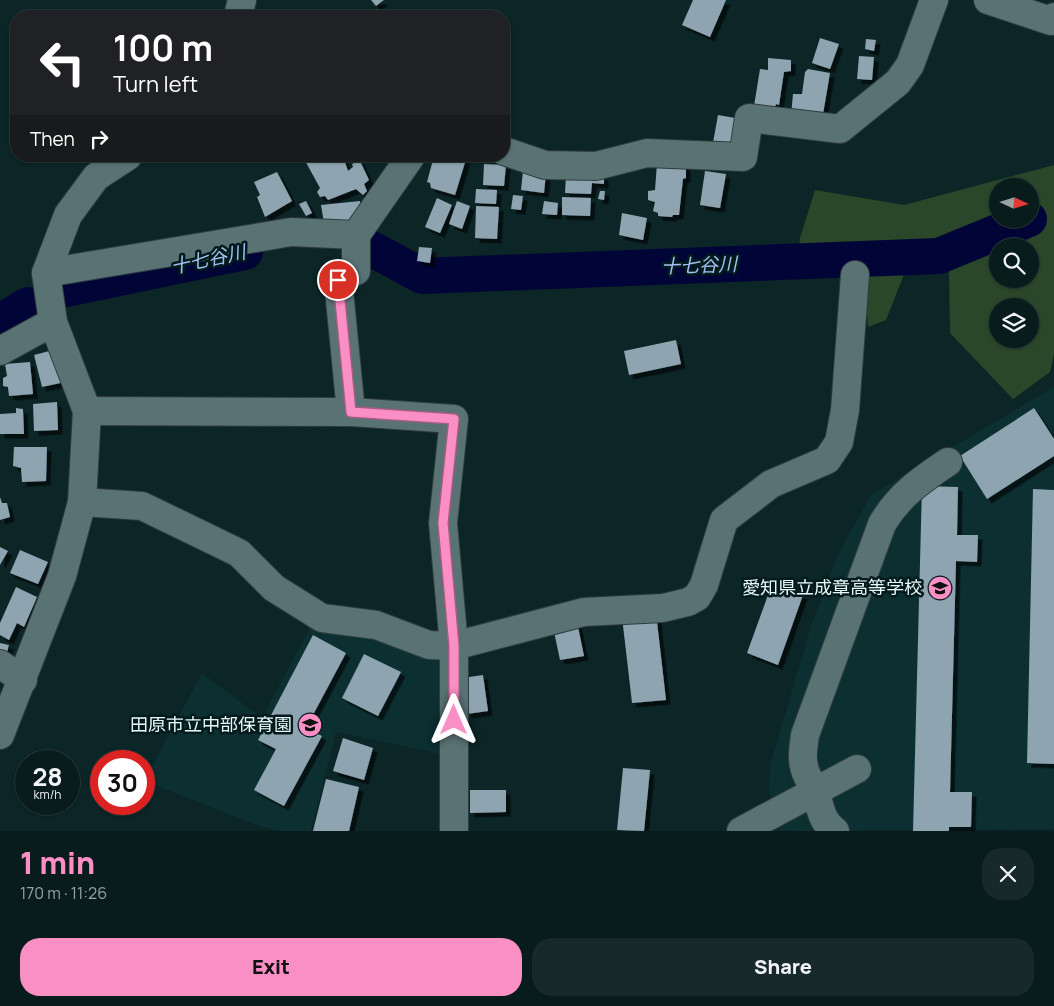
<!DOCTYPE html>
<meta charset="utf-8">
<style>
body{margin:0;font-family:Manrope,"Noto Sans JP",sans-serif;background:#172929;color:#f1f3f6;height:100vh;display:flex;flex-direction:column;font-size:19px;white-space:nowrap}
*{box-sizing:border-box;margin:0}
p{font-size:16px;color:#99a1a3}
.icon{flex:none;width:28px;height:28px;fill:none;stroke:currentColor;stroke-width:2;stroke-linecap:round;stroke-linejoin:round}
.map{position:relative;height:831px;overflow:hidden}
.side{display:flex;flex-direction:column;background:#091c1c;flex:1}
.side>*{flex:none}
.hud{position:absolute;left:10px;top:10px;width:500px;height:152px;border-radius:20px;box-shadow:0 1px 4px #0004,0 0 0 1px #293a3b;background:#202124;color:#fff;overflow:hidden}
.needle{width:32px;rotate:94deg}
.controls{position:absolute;left:989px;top:178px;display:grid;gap:10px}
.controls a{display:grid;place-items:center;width:50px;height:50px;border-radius:50%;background:#091c1c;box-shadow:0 1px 4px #0004,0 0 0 1px #293a3b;font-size:25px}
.speed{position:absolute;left:15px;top:750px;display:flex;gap:10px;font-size:25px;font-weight:700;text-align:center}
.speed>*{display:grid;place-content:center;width:65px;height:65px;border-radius:50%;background:#091c1c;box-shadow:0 1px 4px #0004,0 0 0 1px #293a3b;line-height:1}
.speed small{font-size:12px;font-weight:400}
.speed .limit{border:8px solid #d22;background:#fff;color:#111}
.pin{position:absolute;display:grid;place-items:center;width:42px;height:42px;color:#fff;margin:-21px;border:2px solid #fff;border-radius:50%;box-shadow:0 1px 5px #0007}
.me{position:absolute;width:55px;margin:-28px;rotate:0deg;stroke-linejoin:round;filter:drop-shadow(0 0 4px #0008)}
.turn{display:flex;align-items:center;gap:18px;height:105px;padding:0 20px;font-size:22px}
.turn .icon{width:65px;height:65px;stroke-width:2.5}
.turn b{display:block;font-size:35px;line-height:42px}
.then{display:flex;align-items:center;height:48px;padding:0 20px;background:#0003;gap:10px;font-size:19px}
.round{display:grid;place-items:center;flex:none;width:52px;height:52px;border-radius:20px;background:#172929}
.overview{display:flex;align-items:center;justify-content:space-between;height:85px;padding:0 20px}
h1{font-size:30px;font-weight:800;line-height:38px;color:#fa8fc6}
.cta{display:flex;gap:10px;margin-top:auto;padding:10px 20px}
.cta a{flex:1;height:58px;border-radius:20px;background:#fa8fc6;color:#111;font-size:20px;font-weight:800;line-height:58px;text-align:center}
.cta a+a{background:#172929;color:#f1f3f6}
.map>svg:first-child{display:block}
.built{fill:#0c2f32}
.green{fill:#2b472a;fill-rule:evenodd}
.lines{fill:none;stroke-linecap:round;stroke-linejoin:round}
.river{stroke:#000437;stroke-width:36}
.building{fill:#8ea4b0;filter:url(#shadow)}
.minor-casing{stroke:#2f3c3e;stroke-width:30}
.minor{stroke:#597274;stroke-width:28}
.route-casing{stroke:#a25d81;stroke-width:12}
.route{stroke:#fa8fc6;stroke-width:9}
.labels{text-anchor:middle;stroke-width:5;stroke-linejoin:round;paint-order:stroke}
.poi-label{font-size:18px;fill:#e9f8f9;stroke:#031b1d;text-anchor:end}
.water-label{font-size:19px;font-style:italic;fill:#a2c0f1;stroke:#031b1d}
</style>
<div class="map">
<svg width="1054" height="831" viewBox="0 0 1054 831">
<defs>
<filter id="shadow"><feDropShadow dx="4.5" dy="4.5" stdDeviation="0" flood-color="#0009"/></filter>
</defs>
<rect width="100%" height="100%" fill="#0c2526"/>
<!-- built -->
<g class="built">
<polygon points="1054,387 1054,829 780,831 769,792 770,765 812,623 838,554 871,495"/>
<polygon points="311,626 375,635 428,658 447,661 446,755 336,732 311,831 279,831 259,826 144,781 202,673 262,718"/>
</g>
<!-- green -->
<path class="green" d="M1054,165V354L1050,372L1013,399L950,333L949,269L905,272L886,320L868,327L864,268H797L800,238L815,190L904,205ZM998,186H1030V219H998ZM998,246H1030V279H998ZM998,306H1030V339H998Z"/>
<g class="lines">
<!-- river -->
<g class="river">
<polyline points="368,247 422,276 939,256 1029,219"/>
<polyline points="67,289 245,252"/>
<polyline points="0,322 28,305"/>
</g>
</g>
<!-- building -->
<g class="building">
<polygon points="371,0 384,0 376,6"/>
<polygon points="693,0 726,0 710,37 682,25"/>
<polygon points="820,38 839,44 830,69 812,63"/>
<polygon points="866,39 876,40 874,51 865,49"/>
<polygon points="859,56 874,57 872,80 857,79"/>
<polygon points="768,58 791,60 791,71 784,72 779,105 776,104 773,114 753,112 760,69 768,70"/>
<polygon points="808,69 830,73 822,120 791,115 793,94 802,94 805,72"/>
<polygon points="718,115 741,119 735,152 712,148"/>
<polygon points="343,156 348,171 353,167 352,164 360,161 369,180 364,184 367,191 363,195 356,189 328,200 325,196 320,197 317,192 320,188 303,157"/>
<polygon points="434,156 467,156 455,195 431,188 430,183 427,182"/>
<polygon points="657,163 686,165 686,178 683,179 679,215 673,215 672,217 658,216 658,213 653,211 655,202 648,200 648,191 655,190"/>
<polygon points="484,164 506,165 504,186 483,185"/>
<polygon points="523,171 546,173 544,193 521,190"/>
<polygon points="705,171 726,174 720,208 700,205"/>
<polygon points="277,172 292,201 265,217 257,197 260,195 254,182"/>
<polygon points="566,175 604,176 604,184 592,183 591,194 565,193"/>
<polygon points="476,189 497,190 496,204 475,203"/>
<polygon points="600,191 605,191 604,200 598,199"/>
<polygon points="513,195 523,196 521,210 511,209"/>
<polygon points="562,197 591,198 590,216 562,215"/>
<polygon points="437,198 452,205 440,233 425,227"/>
<polygon points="306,201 312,213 306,216 299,204"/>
<polygon points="360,201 361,209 353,220 324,223 321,205"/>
<polygon points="457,201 470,206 462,229 449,224"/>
<polygon points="544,201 558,203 557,215 542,214"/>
<polygon points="476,206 499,207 497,239 475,238"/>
<polygon points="622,213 647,218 643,240 619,235"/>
<polygon points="419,247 432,248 430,263 417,261"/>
<polygon points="676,340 681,364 629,375 624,351"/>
<polygon points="57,349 65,382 42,387 34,355"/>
<polygon points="30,362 33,394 9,396 8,387 3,386 3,378 7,376 5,364"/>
<polygon points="57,402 58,430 34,431 33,404"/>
<polygon points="16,408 23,409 24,434 0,434 0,414 16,413"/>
<polygon points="1034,408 1054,439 1054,456 987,499 960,456"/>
<polygon points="14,447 47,447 46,481 22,482 21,468 13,466"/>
<polygon points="922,486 958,487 957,535 978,535 977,562 956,561 950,792 972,792 971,827 949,827 949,831 913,831"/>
<polygon points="1033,489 1054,490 1054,764 1027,763"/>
<polygon points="0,497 2,503 7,503 10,517 0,520"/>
<polygon points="0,547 8,551 0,565"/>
<polygon points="20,550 48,562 38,584 10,573"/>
<polygon points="772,584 803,595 778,665 747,653"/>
<polygon points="16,587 37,597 24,627 17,623 9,640 0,635 0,623"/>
<polygon points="656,613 666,700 632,703 622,617"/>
<polygon points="577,622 584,656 560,660 553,627"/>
<polygon points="313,635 346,653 306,728 322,736 284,806 254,790 276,749 258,740"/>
<polygon points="0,643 9,645 5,659 0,657"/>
<polygon points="364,654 401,672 378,716 342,698"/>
<polygon points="483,675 488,711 467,714 462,678"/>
<polygon points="343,738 373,748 364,780 333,771"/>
<polygon points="623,768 650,770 644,831 617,830"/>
<polygon points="326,779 359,787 349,831 313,831"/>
<polygon points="470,790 506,790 506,812 470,813"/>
</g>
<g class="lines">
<!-- minor casing -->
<g class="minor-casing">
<g id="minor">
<polyline points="988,0 1051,21 1054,17"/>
<polyline points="238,16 242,0"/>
<polyline points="504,151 545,165 596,166 647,153 743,157 749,118 840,129 898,82 910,65 934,0"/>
<polyline points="46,273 291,232 356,235 411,156"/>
<polyline points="0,351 53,322"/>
<polyline points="87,411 351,412 454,419 443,523 454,646 454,831"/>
<polyline points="351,412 338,280 356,271 356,235"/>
<polyline points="82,502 142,506 239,553 274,588 322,618 376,625 429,645 454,646 584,612 663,608 688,602 697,597 704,585 724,520 771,484 827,460 839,442 845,410 855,275"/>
<polyline points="0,664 23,680"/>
<polyline points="0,735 62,576 82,502 87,411 53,322 46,273 68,215 96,177 128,156"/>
<polyline points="741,831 857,769"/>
<path d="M835,831C820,820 821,807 815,791C812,783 805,775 804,766C801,756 804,745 805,735L882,524C899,495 921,480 948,462"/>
</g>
</g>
<!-- minor -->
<use href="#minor" class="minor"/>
</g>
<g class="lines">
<!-- route casing -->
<g class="route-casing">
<polyline id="route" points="338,280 351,412 454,419 443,523 454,646 454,720"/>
</g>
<!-- route -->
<use href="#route" class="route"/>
</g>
<!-- icons -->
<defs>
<g id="school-disc" transform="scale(1.25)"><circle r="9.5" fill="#fa8fc6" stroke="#031b1d"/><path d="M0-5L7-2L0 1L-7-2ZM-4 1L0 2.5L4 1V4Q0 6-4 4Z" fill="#111"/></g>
</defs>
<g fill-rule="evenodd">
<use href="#school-disc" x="940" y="588"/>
<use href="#school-disc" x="310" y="725"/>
</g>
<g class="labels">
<!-- poi labels -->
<g class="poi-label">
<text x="922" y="594">愛知県立成章高等学校</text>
<text x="292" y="731">田原市立中部保育園</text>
</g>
<!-- water labels -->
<g class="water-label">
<text transform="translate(208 259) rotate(-12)" y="7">十七谷川</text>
<text transform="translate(699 265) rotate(-2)" y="7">十七谷川</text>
</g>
</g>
</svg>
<div class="controls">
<a><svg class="needle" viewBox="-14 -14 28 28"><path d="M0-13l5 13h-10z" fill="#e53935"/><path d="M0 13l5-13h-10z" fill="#99a1a3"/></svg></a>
<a><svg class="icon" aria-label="search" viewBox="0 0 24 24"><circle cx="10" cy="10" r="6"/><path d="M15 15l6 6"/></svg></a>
<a><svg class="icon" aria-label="layers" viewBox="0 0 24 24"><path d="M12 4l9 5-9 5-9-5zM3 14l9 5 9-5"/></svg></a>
</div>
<div class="speed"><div>28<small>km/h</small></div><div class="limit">30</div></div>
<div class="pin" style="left:338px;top:280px;background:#d93025"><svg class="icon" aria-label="arrive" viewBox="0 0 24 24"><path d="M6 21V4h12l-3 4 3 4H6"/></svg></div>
<svg class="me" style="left:454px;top:720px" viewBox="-20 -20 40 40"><path d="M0-17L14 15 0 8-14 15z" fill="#fa8fc6" stroke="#fff" stroke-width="4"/></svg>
<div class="hud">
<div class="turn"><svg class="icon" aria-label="left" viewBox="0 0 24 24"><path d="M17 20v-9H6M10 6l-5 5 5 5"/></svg><div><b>100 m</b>Turn left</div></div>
<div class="then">Then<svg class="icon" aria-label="right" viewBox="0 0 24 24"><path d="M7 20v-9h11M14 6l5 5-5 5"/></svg></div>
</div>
</div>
<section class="side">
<div class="overview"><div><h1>1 min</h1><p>170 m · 11:26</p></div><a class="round"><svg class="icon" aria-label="close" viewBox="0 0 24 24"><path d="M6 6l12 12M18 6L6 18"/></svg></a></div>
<div class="cta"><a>Exit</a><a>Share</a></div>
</section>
